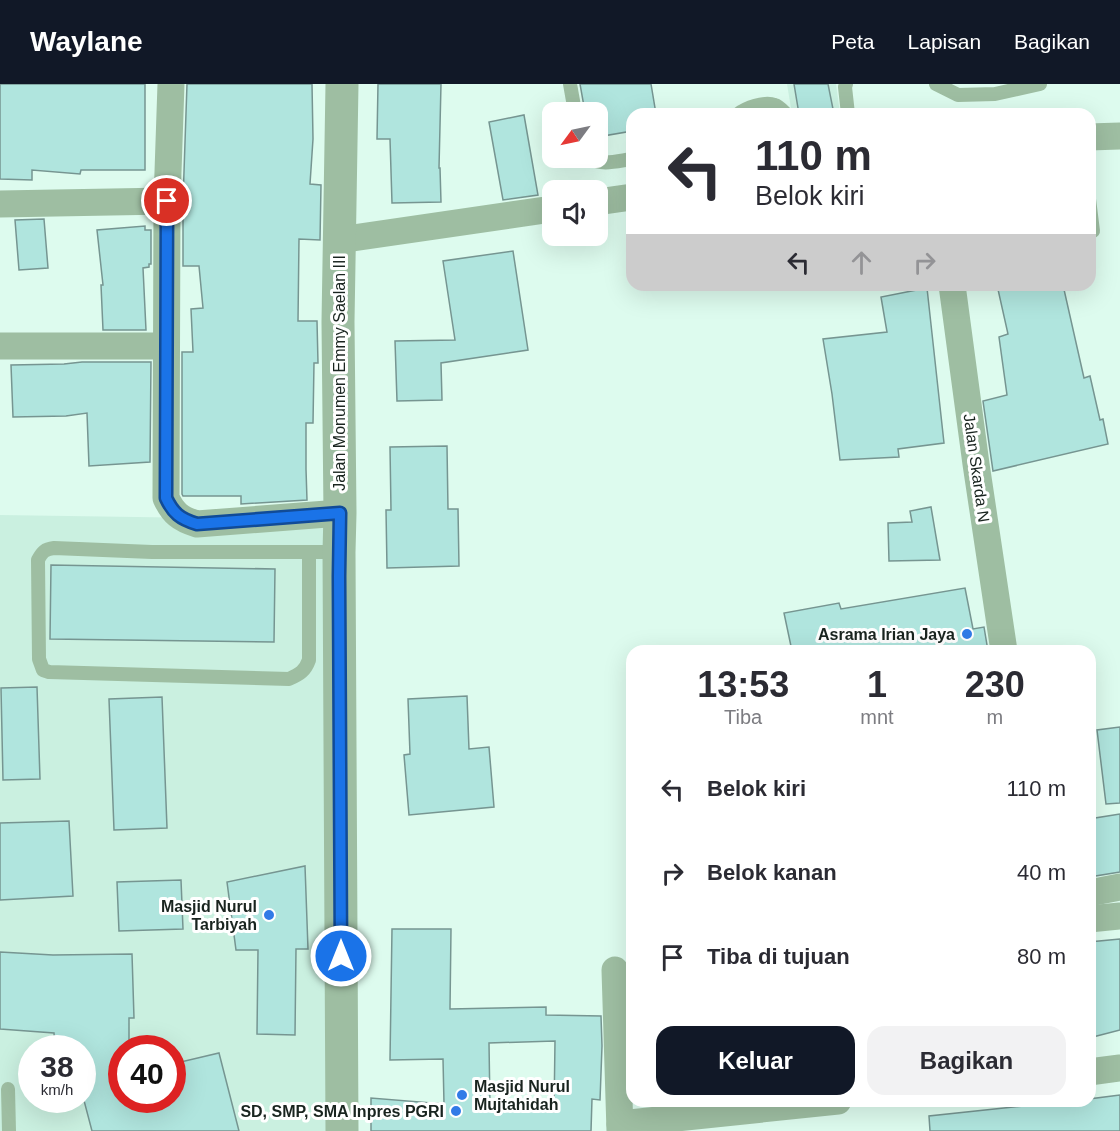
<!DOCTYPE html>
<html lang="id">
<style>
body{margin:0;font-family:Arial,sans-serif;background:#f2f2f3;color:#2b2b33;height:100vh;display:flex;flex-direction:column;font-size:22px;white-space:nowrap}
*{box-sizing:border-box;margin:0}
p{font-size:20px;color:#7c7c81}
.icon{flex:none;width:33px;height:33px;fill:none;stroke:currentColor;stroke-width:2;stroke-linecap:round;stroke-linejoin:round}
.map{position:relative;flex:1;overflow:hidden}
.drawer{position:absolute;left:626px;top:561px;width:470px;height:462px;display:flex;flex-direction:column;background:#fff;border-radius:18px;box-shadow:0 6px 24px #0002}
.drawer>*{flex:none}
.banner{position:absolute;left:626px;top:24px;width:470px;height:183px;border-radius:18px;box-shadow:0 6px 24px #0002;background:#fff;color:#2b2b33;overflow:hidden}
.needle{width:39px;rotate:237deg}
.buttons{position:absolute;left:542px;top:18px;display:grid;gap:12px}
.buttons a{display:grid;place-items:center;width:66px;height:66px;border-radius:12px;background:#fff;box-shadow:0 6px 24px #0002;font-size:30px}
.speed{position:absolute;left:18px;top:951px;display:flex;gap:12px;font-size:30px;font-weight:700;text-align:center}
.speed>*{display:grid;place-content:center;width:78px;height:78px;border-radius:50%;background:#fff;box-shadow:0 6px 24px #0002;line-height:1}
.speed small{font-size:15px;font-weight:400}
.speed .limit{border:9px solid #d22;background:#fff;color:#111}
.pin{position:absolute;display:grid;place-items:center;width:51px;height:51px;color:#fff;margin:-26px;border:3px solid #fff;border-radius:50%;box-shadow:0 2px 6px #0007}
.me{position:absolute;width:66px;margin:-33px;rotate:0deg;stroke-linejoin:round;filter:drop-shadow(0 0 4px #0008)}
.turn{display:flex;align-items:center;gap:21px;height:126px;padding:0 30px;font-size:27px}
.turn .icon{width:78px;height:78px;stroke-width:2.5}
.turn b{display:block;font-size:42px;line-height:51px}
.lanes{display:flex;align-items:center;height:57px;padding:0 30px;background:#0003;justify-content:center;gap:30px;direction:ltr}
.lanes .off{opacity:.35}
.eta{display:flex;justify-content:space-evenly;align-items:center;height:102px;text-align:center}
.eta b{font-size:36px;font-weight:700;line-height:42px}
.cta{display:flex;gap:12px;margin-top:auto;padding:12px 30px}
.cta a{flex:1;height:69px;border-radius:18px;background:#111827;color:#fff;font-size:24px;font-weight:700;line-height:69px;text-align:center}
.cta a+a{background:#f2f2f3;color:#2b2b33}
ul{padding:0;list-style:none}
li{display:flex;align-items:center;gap:18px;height:84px;padding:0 30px}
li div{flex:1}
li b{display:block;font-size:22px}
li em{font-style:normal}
header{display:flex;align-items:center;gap:36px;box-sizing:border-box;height:84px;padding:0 30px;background:#111827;color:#fff}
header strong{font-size:28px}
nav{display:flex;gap:33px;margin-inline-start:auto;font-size:21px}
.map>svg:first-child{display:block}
.built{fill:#caf0e0;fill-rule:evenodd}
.building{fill:#b0e5de;stroke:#769591;stroke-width:1.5;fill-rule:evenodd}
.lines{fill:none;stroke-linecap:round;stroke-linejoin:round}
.service{stroke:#9ebea2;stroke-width:14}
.minor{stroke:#9ebea2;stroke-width:27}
.tertiary{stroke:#9ebea2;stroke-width:33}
.route-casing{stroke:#114b97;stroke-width:15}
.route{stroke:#1a73e8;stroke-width:10}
.poi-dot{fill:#327be7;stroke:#fff;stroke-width:2}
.labels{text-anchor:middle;stroke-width:6;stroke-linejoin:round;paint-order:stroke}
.street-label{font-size:16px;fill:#19241f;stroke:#fff}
.poi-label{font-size:16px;font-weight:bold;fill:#19241f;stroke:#fff;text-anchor:end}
</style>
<header>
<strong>Waylane</strong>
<nav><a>Peta</a><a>Lapisan</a><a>Bagikan</a></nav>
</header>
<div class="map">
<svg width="1120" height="1047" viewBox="0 0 1120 1047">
<rect width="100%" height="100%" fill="#ddfbee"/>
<!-- built -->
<g class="built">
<polygon points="787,0 836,0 840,30 792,30"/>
<path d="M0,431L332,436L335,1047H0ZM32,964H82V1016H32ZM122,964H172V1016H122Z"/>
</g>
<!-- building -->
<g class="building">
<polygon points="0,0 145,0 145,86 81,86 80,90 32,86 32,96 0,95"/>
<polygon points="187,0 312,0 313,55 310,100 321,101 320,156 299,155 298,237 317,237 318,279 314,279 313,339 306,339 306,385 307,416 241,420 241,412 183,412 182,410 182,268 193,268 191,225 203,224 199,182 183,182 183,117"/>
<polygon points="378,0 441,0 439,84 440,84 441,118 392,119 390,55 377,55"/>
<polygon points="580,0 651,0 656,30 632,30 632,47 597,53 597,28 585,28"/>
<polygon points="794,0 828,0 834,30 799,30"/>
<polygon points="524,31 538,111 503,116 489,38"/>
<polygon points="44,135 48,184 19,186 15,136"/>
<polygon points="145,142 145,146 151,146 151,180 149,180 149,183 143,184 146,246 103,246 101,201 103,201 97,146"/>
<polygon points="513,167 528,266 441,279 442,316 397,317 395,257 455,256 443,177"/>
<polygon points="997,201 1063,201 1084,294 1090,292 1100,336 1103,335 1108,360 993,387 983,317 1007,311 999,253 1008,250"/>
<polygon points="927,204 944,359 898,365 899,373 840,376 832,310 823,255 887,248 881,213"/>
<polygon points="82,278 151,278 150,378 89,382 87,329 66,332 13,333 11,281 64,280"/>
<polygon points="447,362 448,425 458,425 459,482 387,484 386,426 391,426 390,363"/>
<polygon points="931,423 940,476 889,477 888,439 912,438 910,427"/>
<polygon points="51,481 275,485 274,558 50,555"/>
<polygon points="965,504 973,545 984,543 988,567 792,567 784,529 839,519 841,525"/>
<polygon points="37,603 40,695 3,696 1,604"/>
<polygon points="467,612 469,665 489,663 494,723 409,731 404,671 410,670 408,615"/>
<polygon points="162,613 167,744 114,746 109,615"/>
<polygon points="1120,643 1120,719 1106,720 1097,646"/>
<polygon points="1120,730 1120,788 1089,793 1089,735"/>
<polygon points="69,737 73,812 0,816 0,739"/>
<polygon points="305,782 308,865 296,865 295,951 257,950 258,866 236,866 227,798"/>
<polygon points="181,796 183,845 119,847 117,798"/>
<path d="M392,845H451L450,925L546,923V931L601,932L602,962L600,1016L592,1015L591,1047H371V1014L444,1020L443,975L390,976ZM555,957L554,1028L490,1023L489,959Z"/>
<polygon points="1120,855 1120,946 1089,954 1089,858"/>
<polygon points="0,868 53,871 132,870 134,934 129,934 129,964 122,964 122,1016 172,1016 172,980 219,969 239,1047 92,1047 82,1009 82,964 55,964 54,949 0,945"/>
<polygon points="1120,1011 1120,1047 930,1047 929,1032 1023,1022 1022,1017 1089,1017 1089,1015"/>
</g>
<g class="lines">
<!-- service -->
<g class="service">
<polyline points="570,0 575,28"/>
<polyline points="846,0 845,3 848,30"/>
<polyline points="936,0 958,11 995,10 1040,0"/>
<path d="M738,30C746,24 764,17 775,21C779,22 783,27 786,30"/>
<path d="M589,74C602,82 617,77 632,75"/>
<polyline points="1089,115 1093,147"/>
<path d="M309,468H152L54,464C45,465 42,468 38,476L39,575L43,586L49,588L289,595C300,590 305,587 309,576V468H339"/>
<polyline points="8,1005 9,1047"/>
</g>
<!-- minor -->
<g class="minor">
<path d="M171,0L167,117L166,414C173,429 180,435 197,440L340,429"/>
<polyline points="1089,53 1120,52"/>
<polyline points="597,118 632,113"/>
<polyline points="0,120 167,117"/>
<polyline points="339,156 552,125"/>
<polyline points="952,201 976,380 1004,567"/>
<polyline points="0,262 166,262"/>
<polyline points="1089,809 1120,803"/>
<polyline points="1089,835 1120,832"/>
<polyline points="615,886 620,1047"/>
<polyline points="1089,988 1120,984"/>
<polyline points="620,1040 838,1017"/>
</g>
<!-- tertiary -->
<polyline class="tertiary" points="342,1047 339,468 340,429 338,238 342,0"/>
</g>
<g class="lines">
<!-- route casing -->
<g class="route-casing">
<path id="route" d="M167,117L166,414C173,429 180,435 197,440L340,429L339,492L341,872"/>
</g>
<!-- route -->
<use href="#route" class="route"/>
</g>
<!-- markers -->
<g class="poi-dot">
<circle cx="967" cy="550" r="6"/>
<circle cx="269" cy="831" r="6"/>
<circle cx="462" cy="1011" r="6"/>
<circle cx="456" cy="1027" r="6"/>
</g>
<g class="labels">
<!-- street labels -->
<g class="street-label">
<text transform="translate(339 289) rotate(-90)" y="6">Jalan Monumen Emmy Saelan III</text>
<text transform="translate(977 384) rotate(82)" y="6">Jalan Skarda N</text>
</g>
<!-- poi labels -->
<g class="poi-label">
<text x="955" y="556">Asrama Irian Jaya</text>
<text x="257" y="828">Masjid Nurul<tspan x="257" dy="18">Tarbiyah</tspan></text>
<text x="474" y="1008" text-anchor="start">Masjid Nurul<tspan x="474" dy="18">Mujtahidah</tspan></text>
<text x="444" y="1033">SD, SMP, SMA Inpres PGRI</text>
</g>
</g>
</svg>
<div class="buttons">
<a><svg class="needle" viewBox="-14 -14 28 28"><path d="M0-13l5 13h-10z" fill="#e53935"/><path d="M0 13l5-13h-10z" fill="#7c7c81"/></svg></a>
<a><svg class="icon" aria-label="sound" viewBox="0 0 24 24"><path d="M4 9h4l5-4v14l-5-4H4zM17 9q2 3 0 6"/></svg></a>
</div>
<div class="speed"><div>38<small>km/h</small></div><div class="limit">40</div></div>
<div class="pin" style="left:167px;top:117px;background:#d93025"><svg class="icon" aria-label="arrive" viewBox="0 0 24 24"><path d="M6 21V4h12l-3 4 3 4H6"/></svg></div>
<svg class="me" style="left:341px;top:872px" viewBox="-20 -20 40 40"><circle r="17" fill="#1a73e8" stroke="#fff" stroke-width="3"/><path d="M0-11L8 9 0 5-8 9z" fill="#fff"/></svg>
<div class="banner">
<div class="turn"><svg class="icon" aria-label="left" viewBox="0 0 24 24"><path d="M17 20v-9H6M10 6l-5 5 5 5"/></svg><div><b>110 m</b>Belok kiri</div></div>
<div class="lanes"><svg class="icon" aria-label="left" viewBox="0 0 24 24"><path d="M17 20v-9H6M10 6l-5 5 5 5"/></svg><svg class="icon off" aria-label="ahead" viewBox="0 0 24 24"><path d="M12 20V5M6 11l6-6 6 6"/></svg><svg class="icon off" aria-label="right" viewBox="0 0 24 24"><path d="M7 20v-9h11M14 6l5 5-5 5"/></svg></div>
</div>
<section class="drawer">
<div class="eta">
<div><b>13:53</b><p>Tiba</p></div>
<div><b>1</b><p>mnt</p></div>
<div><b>230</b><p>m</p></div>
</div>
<ul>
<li><svg class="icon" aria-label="left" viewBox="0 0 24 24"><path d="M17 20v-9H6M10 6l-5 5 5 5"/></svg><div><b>Belok kiri</b></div><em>110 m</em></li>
<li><svg class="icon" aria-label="right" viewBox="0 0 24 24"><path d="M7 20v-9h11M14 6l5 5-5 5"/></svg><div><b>Belok kanan</b></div><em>40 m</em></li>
<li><svg class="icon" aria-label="arrive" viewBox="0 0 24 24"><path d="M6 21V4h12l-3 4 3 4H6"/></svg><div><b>Tiba di tujuan</b></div><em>80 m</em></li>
</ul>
<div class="cta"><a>Keluar</a><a>Bagikan</a></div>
</section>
</div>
